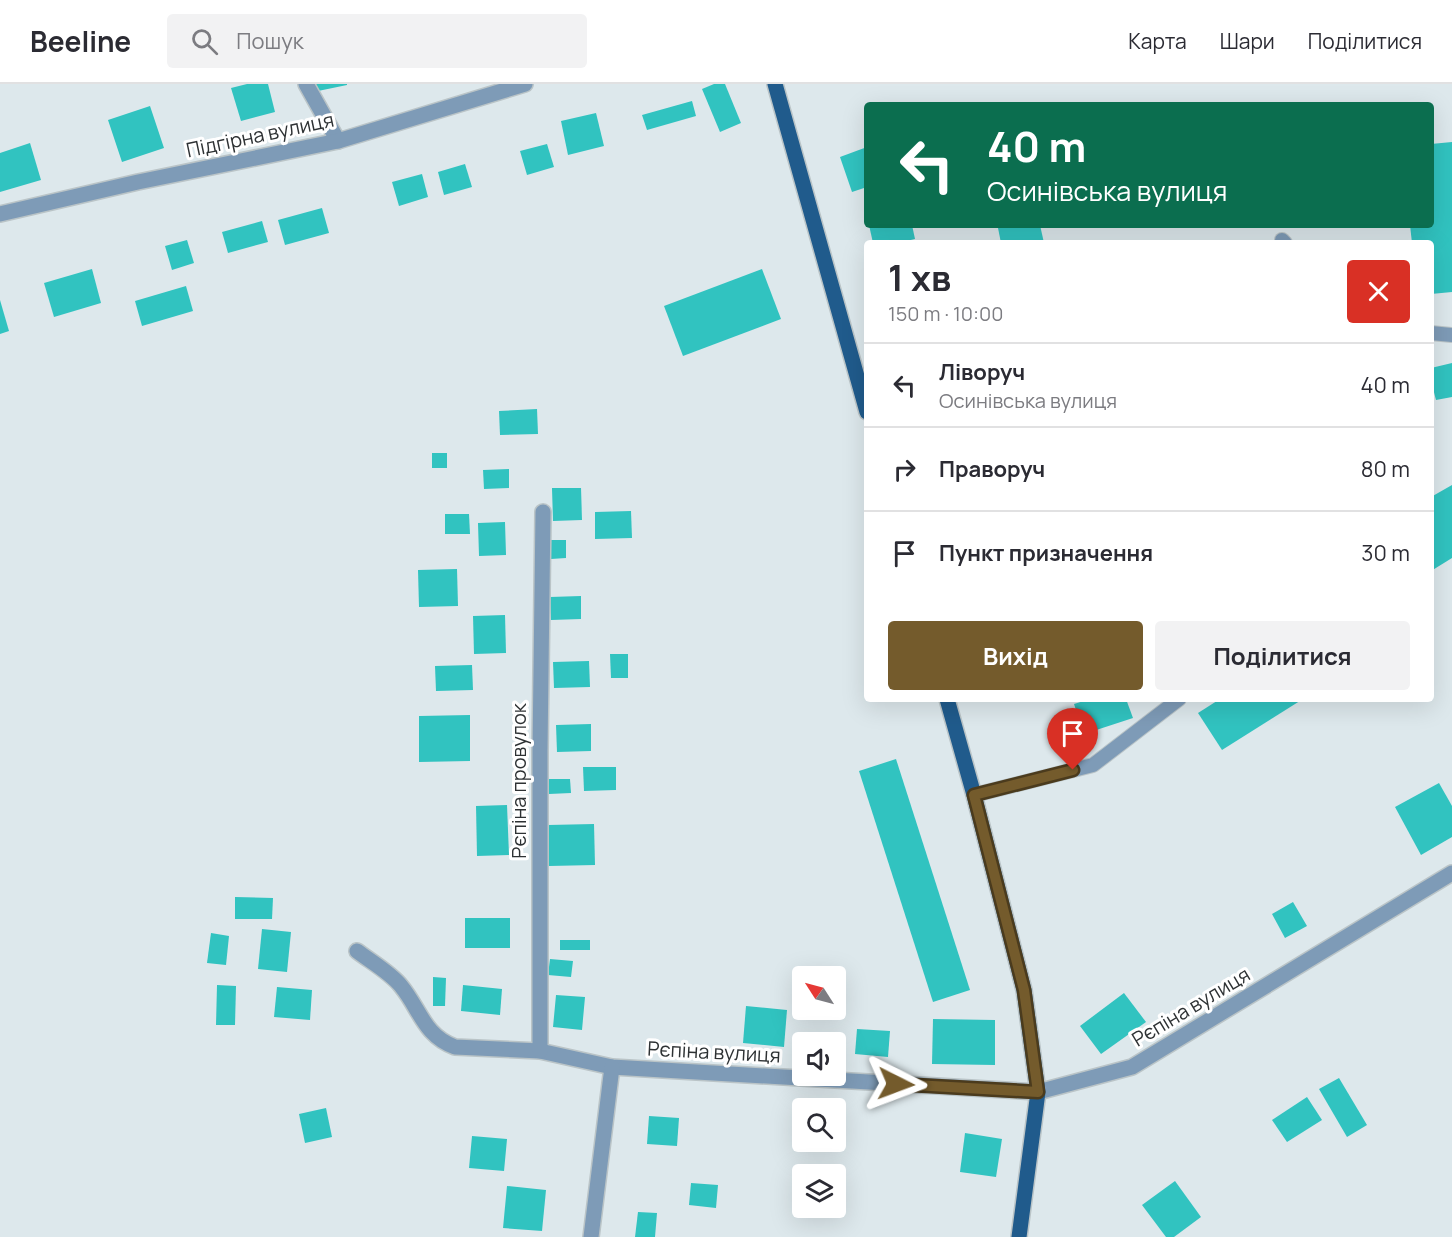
<!DOCTYPE html>
<html lang="uk">
<meta charset="utf-8">
<style>
body{margin:0;font-family:Manrope,sans-serif;background:#f2f2f3;color:#2b2b33;height:100vh;display:flex;flex-direction:column;font-size:22px;white-space:nowrap}
*{box-sizing:border-box;margin:0}
p{font-size:20px;color:#7c7c81}
.icon{flex:none;width:33px;height:33px;fill:none;stroke:currentColor;stroke-width:2;stroke-linecap:round;stroke-linejoin:round}
.map{position:relative;flex:1;overflow:hidden}
.details{position:absolute;left:864px;top:156px;width:570px;height:462px;display:flex;flex-direction:column;background:#fff;border-radius:6px;box-shadow:0 6px 24px #0002}
.details>*{flex:none}
.guide{position:absolute;left:864px;top:18px;width:570px;height:126px;border-radius:6px;box-shadow:0 6px 24px #0002;background:#0b6e4f;color:#fff;overflow:hidden}
.needle{width:39px;rotate:306deg}
.tools{position:absolute;left:792px;top:882px;display:grid;gap:12px}
.tools a{display:grid;place-items:center;width:54px;height:54px;border-radius:6px;background:#fff;box-shadow:0 6px 24px #0002;font-size:30px}
.pin{position:absolute;display:grid;place-items:center;width:51px;height:51px;color:#fff;margin:-62px -26px;border-radius:50% 50% 50% 0;rotate:-45deg;box-shadow:0 0 6px #0007}
.pin .icon{rotate:45deg}
.me{position:absolute;width:66px;margin:-33px;rotate:93deg;stroke-linejoin:round;filter:drop-shadow(0 0 4px #0008)}
.turn{display:flex;align-items:center;gap:21px;height:126px;padding:0 24px;font-size:27px}
.turn .icon{width:78px;height:78px;stroke-width:2.5}
.turn b{display:block;font-size:42px;line-height:51px}
.round{display:grid;place-items:center;flex:none;width:63px;height:63px;border-radius:6px;background:#f2f2f3}
.headline{display:flex;align-items:center;justify-content:space-between;height:102px;padding:0 24px}
h1{font-size:36px;font-weight:700;line-height:45px}
.cta{display:flex;gap:12px;margin-top:auto;padding:12px 24px}
.cta a{flex:1;height:69px;border-radius:6px;background:#745b2c;color:#fff;font-size:24px;font-weight:700;line-height:69px;text-align:center}
.cta a+a{background:#f2f2f3;color:#2b2b33}
ul{padding:0;list-style:none}
li{display:flex;align-items:center;gap:18px;height:84px;padding:0 24px;border-top:2px solid #e1e1e2}
li div{flex:1}
li b{display:block;font-size:22px}
li em{font-style:normal}
header{display:flex;align-items:center;gap:36px;box-sizing:border-box;height:84px;padding:0 30px;background:#fff;border-bottom:2px solid #e1e1e2}
header strong{font-size:28px}
nav{display:flex;gap:33px;margin-inline-start:auto;font-size:21px}
.search{width:420px;height:54px;background:#f2f2f3;display:flex;align-items:center;gap:15px;box-sizing:border-box;padding:0 21px;border-radius:6px;color:#7c7c81;font-size:22px}
.map>svg:first-child{display:block}
.building{fill:#31c3c0}
.lines{fill:none;stroke-linecap:round;stroke-linejoin:round}
.service-casing{stroke:#bac4c7;stroke-width:16}
.minor-casing{stroke:#bac4c7;stroke-width:18}
.primary-casing{stroke:#bac4c7;stroke-width:18}
.service{stroke:#7e9bb7;stroke-width:14}
.minor{stroke:#7e9bb7;stroke-width:15}
.primary{stroke:#205b8c;stroke-width:15}
.route-casing{stroke:#4b3b1d;stroke-width:15}
.route{stroke:#745b2c;stroke-width:10}
.labels{text-anchor:middle;stroke-width:6;stroke-linejoin:round;paint-order:stroke}
.street-label{font-size:20px;fill:#2e3234;stroke:#fff}
</style>
<header>
<strong>Beeline</strong>
<div class="search"><svg class="icon" aria-label="search" viewBox="0 0 24 24"><circle cx="10" cy="10" r="6"/><path d="M15 15l6 6"/></svg>Пошук</div>
<nav><a>Карта</a><a>Шари</a><a>Поділитися</a></nav>
</header>
<div class="map">
<svg width="1452" height="1153" viewBox="0 0 1452 1153">
<rect width="100%" height="100%" fill="#dde8ec"/>
<!-- building -->
<g class="building">
<polygon points="247,0 268,0 275,28 241,37 231,4"/>
<polygon points="316,0 347,0 347,1 318,7"/>
<polygon points="714,0 725,0 741,39 720,48 702,5"/>
<polygon points="692,17 696,32 647,46 642,31"/>
<polygon points="150,22 164,64 122,78 108,36"/>
<polygon points="596,29 604,62 568,71 561,37"/>
<polygon points="1452,58 1452,208 1431,210 1431,159 1412,159 1410,141 1431,141 1431,60"/>
<polygon points="30,59 41,96 0,108 0,69"/>
<polygon points="547,60 554,83 527,91 520,67"/>
<polygon points="867,63 867,103 852,108 840,73"/>
<polygon points="465,80 472,103 444,111 438,88"/>
<polygon points="422,90 428,113 399,122 392,98"/>
<polygon points="322,124 329,149 285,161 278,136"/>
<polygon points="262,137 268,158 228,169 222,148"/>
<polygon points="869,141 912,141 915,155 898,159 873,159"/>
<polygon points="1009,141 1040,141 1044,159 1001,159 998,144"/>
<polygon points="187,156 194,179 172,186 165,162"/>
<polygon points="92,185 101,219 54,233 44,199"/>
<polygon points="762,185 781,235 683,272 664,222"/>
<polygon points="186,202 193,227 142,242 135,217"/>
<polygon points="0,216 9,247 0,250"/>
<polygon points="1452,279 1452,313 1436,316 1431,297 1431,284"/>
<polygon points="537,325 538,350 500,351 499,327"/>
<rect x="432" y="369" width="15" height="15"/>
<polygon points="509,385 509,404 484,405 483,386"/>
<polygon points="1452,401 1452,474 1431,487 1431,413"/>
<polygon points="552,404 581,404 582,436 553,437"/>
<polygon points="631,427 632,454 595,455 595,428"/>
<polygon points="445,430 469,430 470,450 445,450"/>
<polygon points="505,438 506,471 479,472 478,439"/>
<polygon points="550,456 566,456 566,474 551,475"/>
<polygon points="457,485 458,522 419,523 418,486"/>
<polygon points="581,512 581,535 551,536 550,513"/>
<polygon points="505,531 506,569 474,570 473,532"/>
<polygon points="610,570 628,570 628,594 611,594"/>
<polygon points="589,577 590,603 554,604 553,578"/>
<polygon points="472,581 473,606 436,607 435,582"/>
<polygon points="1090,615 1126,615 1133,634 1084,650 1074,620"/>
<polygon points="1220,615 1303,615 1222,666 1198,629"/>
<polygon points="470,631 470,677 419,678 419,632"/>
<polygon points="591,640 591,667 557,668 556,641"/>
<polygon points="896,675 970,906 933,918 859,687"/>
<polygon points="583,683 616,683 616,706 584,707"/>
<polygon points="549,695 570,695 571,709 549,710"/>
<polygon points="1439,699 1452,722 1452,753 1421,771 1395,723"/>
<polygon points="507,721 509,771 477,772 476,722"/>
<polygon points="594,740 595,781 549,782 548,741"/>
<polygon points="235,813 273,814 272,835 235,835"/>
<polygon points="1293,818 1307,842 1285,854 1272,830"/>
<rect x="465" y="834" width="45" height="30"/>
<polygon points="262,845 291,848 287,888 258,885"/>
<polygon points="211,849 229,852 226,881 207,879"/>
<rect x="560" y="856" width="30" height="10"/>
<polygon points="550,875 573,877 571,893 548,891"/>
<polygon points="433,893 446,894 445,922 433,922"/>
<polygon points="217,901 236,902 235,941 216,941"/>
<polygon points="463,901 502,905 500,931 461,927"/>
<polygon points="277,903 312,906 310,936 274,933"/>
<polygon points="1124,909 1146,938 1101,970 1080,942"/>
<polygon points="556,911 585,913 582,946 553,943"/>
<polygon points="746,922 787,926 784,963 743,959"/>
<polygon points="933,935 995,936 995,981 932,980"/>
<polygon points="857,945 890,947 888,973 855,970"/>
<polygon points="1339,994 1367,1041 1347,1053 1319,1005"/>
<polygon points="1307,1013 1322,1036 1287,1058 1272,1036"/>
<polygon points="326,1024 332,1053 305,1059 299,1030"/>
<polygon points="649,1032 679,1034 677,1062 647,1060"/>
<polygon points="965,1049 1002,1055 996,1093 960,1088"/>
<polygon points="472,1052 507,1055 504,1087 469,1084"/>
<polygon points="1175,1097 1201,1133 1174,1153 1166,1153 1142,1121"/>
<polygon points="691,1099 718,1101 716,1124 689,1121"/>
<polygon points="507,1102 546,1106 542,1147 503,1144"/>
<polygon points="638,1128 657,1129 655,1153 635,1153"/>
</g>
<g class="lines">
<!-- service casing -->
<g class="service-casing">
<g id="service">
<polyline points="1282,156 1285,159"/>
<polyline points="1431,249 1452,251"/>
<polyline points="974,711 1093,681 1179,615"/>
</g>
</g>
<!-- minor casing -->
<g class="minor-casing">
<g id="minor">
<polyline points="306,0 338,57"/>
<polyline points="0,130 138,98 338,57 525,0"/>
<path d="M357,867C370,877 391,889 401,902C420,925 424,952 455,963L540,967L612,983L1038,1008L1132,983L1452,789"/>
<polyline points="540,967 540,666 543,428"/>
<polyline points="591,1153 612,983"/>
</g>
</g>
<!-- primary casing -->
<g class="primary-casing">
<g id="primary">
<polyline points="775,0 867,328"/>
<polyline points="947,615 974,711 1024,906 1038,1008 1019,1153"/>
</g>
</g>
<!-- service -->
<use href="#service" class="service"/>
<!-- minor -->
<use href="#minor" class="minor"/>
<!-- primary -->
<use href="#primary" class="primary"/>
</g>
<g class="lines">
<!-- route casing -->
<g class="route-casing">
<polyline id="route" points="896,1000 1038,1008 1024,906 974,711 1073,686"/>
</g>
<!-- route -->
<use href="#route" class="route"/>
</g>
<g class="labels">
<!-- street labels -->
<g class="street-label">
<text transform="translate(260 51) rotate(-12)" y="7">Підгірна вулиця</text>
<text transform="translate(519 697) rotate(-90)" y="7">Рєпіна провулок</text>
<text transform="translate(1191 923) rotate(-31)" y="7">Рєпіна вулиця</text>
<text transform="translate(714 968) rotate(3)" y="7">Рєпіна вулиця</text>
</g>
</g>
</svg>
<div class="tools">
<a><svg class="needle" viewBox="-14 -14 28 28"><path d="M0-13l5 13h-10z" fill="#e53935"/><path d="M0 13l5-13h-10z" fill="#7c7c81"/></svg></a>
<a><svg class="icon" aria-label="sound" viewBox="0 0 24 24"><path d="M4 9h4l5-4v14l-5-4H4zM17 9q2 3 0 6"/></svg></a>
<a><svg class="icon" aria-label="search" viewBox="0 0 24 24"><circle cx="10" cy="10" r="6"/><path d="M15 15l6 6"/></svg></a>
<a><svg class="icon" aria-label="layers" viewBox="0 0 24 24"><path d="M12 4l9 5-9 5-9-5zM3 14l9 5 9-5"/></svg></a>
</div>
<div class="pin" style="left:1073px;top:686px;background:#d93025"><svg class="icon" aria-label="arrive" viewBox="0 0 24 24"><path d="M6 21V4h12l-3 4 3 4H6"/></svg></div>
<svg class="me" style="left:896px;top:1000px" viewBox="-20 -20 40 40"><path d="M0-17L14 15 0 8-14 15z" fill="#745b2c" stroke="#fff" stroke-width="4"/></svg>
<div class="guide">
<div class="turn"><svg class="icon" aria-label="left" viewBox="0 0 24 24"><path d="M17 20v-9H6M10 6l-5 5 5 5"/></svg><div><b>40 m</b>Осинівська вулиця</div></div>
</div>
<section class="details">
<div class="headline"><div><h1>1 хв</h1><p>150 m · 10:00</p></div><a class="round" style="background:#d93025;color:#fff"><svg class="icon" aria-label="close" viewBox="0 0 24 24"><path d="M6 6l12 12M18 6L6 18"/></svg></a></div>
<ul>
<li><svg class="icon" aria-label="left" viewBox="0 0 24 24"><path d="M17 20v-9H6M10 6l-5 5 5 5"/></svg><div><b>Ліворуч</b><p>Осинівська вулиця</p></div><em>40 m</em></li>
<li><svg class="icon" aria-label="right" viewBox="0 0 24 24"><path d="M7 20v-9h11M14 6l5 5-5 5"/></svg><div><b>Праворуч</b></div><em>80 m</em></li>
<li><svg class="icon" aria-label="arrive" viewBox="0 0 24 24"><path d="M6 21V4h12l-3 4 3 4H6"/></svg><div><b>Пункт призначення</b></div><em>30 m</em></li>
</ul>
<div class="cta"><a>Вихід</a><a>Поділитися</a></div>
</section>
</div>
